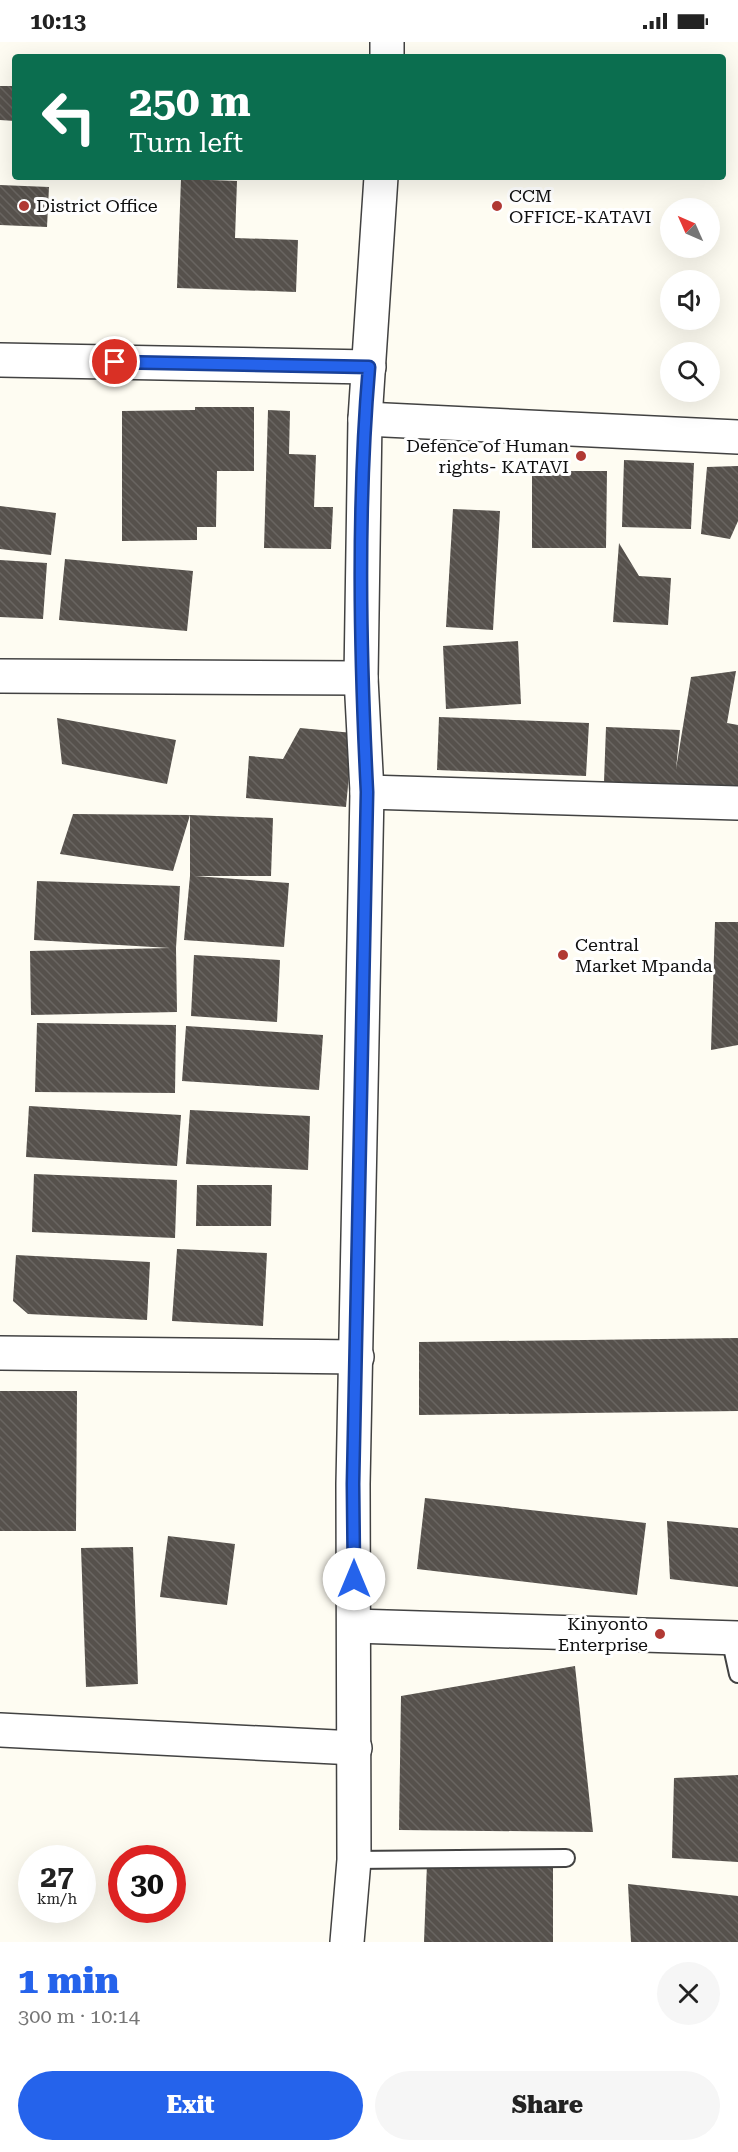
<!DOCTYPE html>
<meta charset="utf-8">
<style>
body{margin:0;font-family:"Roboto Serif",serif;background:#f6f6f6;color:#222;height:100vh;display:flex;flex-direction:column;font-size:22px;white-space:nowrap}
*{box-sizing:border-box;margin:0}
p{font-size:20px;color:#767676}
.icon{flex:none;width:33px;height:33px;fill:none;stroke:currentColor;stroke-width:2;stroke-linecap:round;stroke-linejoin:round}
.map{position:relative;height:1900px;overflow:hidden}
.drawer{display:flex;flex-direction:column;background:#fff;flex:1}
.drawer>*{flex:none}
.top-card{position:absolute;left:12px;top:12px;width:714px;height:126px;border-radius:6px;box-shadow:0 6px 24px #0002;background:#0b6e4f;color:#fff;overflow:hidden}
.needle{width:39px;rotate:315deg}
.tools{position:absolute;left:660px;top:156px;display:grid;gap:12px}
.tools a{display:grid;place-items:center;width:60px;height:60px;border-radius:50%;background:#fff;box-shadow:0 6px 24px #0002;font-size:30px}
.speed{position:absolute;left:18px;top:1803px;display:flex;gap:12px;font-size:30px;font-weight:700;text-align:center}
.speed>*{display:grid;place-content:center;width:78px;height:78px;border-radius:50%;background:#fff;box-shadow:0 6px 24px #0002;line-height:1}
.speed small{font-size:15px;font-weight:400}
.speed .limit{border:9px solid #d22;background:#fff;color:#111}
.pin{position:absolute;display:grid;place-items:center;width:51px;height:51px;color:#fff;margin:-26px;border:3px solid #fff;border-radius:50%;box-shadow:0 2px 6px #0007}
.me{position:absolute;width:66px;margin:-33px;rotate:0deg;stroke-linejoin:round;filter:drop-shadow(0 0 4px #0008)}
.turn{display:flex;align-items:center;gap:21px;height:126px;padding:0 18px;font-size:27px}
.turn .icon{width:78px;height:78px;stroke-width:2.5}
.turn b{display:block;font-size:42px;line-height:51px}
.round{display:grid;place-items:center;flex:none;width:63px;height:63px;border-radius:32px;background:#f6f6f6}
.headline{display:flex;align-items:center;justify-content:space-between;height:102px;padding:0 18px}
h1{font-size:36px;font-weight:800;line-height:45px;color:#2563eb}
.action{display:flex;gap:12px;margin-top:auto;padding:12px 18px}
.action a{flex:1;height:69px;border-radius:36px;background:#2563eb;color:#fff;font-size:24px;font-weight:800;line-height:69px;text-align:center}
.action a+a{background:#f6f6f6;color:#222}
.status{display:flex;justify-content:space-between;align-items:center;height:42px;padding:0 30px;background:#fff;direction:ltr}
.status svg{height:16px;fill:currentColor}
.map>svg:first-child{display:block}
.building{fill:url(#building-back-hatch)}
.lines{fill:none;stroke-linecap:round;stroke-linejoin:round}
.service-casing{stroke:#424242;stroke-width:20}
.minor-casing{stroke:#424242;stroke-width:36}
.service{stroke:#fff;stroke-width:16}
.minor{stroke:#fff;stroke-width:33}
.route-casing{stroke:#184099;stroke-width:15}
.route{stroke:#2563eb;stroke-width:10}
.poi-dot{fill:#b13934;stroke:#fff;stroke-width:2}
.labels{text-anchor:middle;stroke-width:6;stroke-linejoin:round;paint-order:stroke}
.poi-label{font-size:18px;fill:#0f0f0f;stroke:#fff;text-anchor:start}
</style>
<div class="status"><b>10:13</b><svg viewBox="0 0 49 12"><path d="M0 12V9h3v3zM5 12V6h3v6zM10 12V3h3v9zM15 12V0h3v12zM26 1h20v11H26zM47 4h2v5h-2z"/></svg></div>
<div class="map">
<svg width="738" height="1900" viewBox="0 0 738 1900">
<defs>
<pattern id="building-back-hatch" width="6" height="6" patternUnits="userSpaceOnUse" patternTransform="scale(1.5)"><rect width="6" height="6" fill="#56514c"/><path d="M-1 5l2 2M0 0l6 6M5-1l2 2" fill="none" stroke="#696561"/></pattern>
</defs>
<rect width="100%" height="100%" fill="#fefcf2"/>
<!-- building -->
<g class="building">
<polygon points="0,44 15,44 15,79 0,78"/>
<polygon points="181,137 237,139 235,196 298,198 296,250 177,246"/>
<polygon points="0,143 49,145 47,185 0,183"/>
<polygon points="195,365 254,365 254,429 217,429 216,485 197,485 197,498 122,499 122,369 195,368"/>
<polygon points="268,368 290,369 289,412 316,413 314,465 333,465 331,507 264,506"/>
<polygon points="624,418 694,421 691,487 622,485"/>
<polygon points="738,424 738,479 730,497 701,492 707,425"/>
<polygon points="532,429 607,429 606,506 532,506"/>
<polygon points="0,464 56,471 51,513 0,507"/>
<polygon points="453,467 500,469 493,588 446,585"/>
<polygon points="619,501 639,534 671,536 668,583 613,580"/>
<polygon points="65,517 193,529 187,589 59,578"/>
<polygon points="0,518 47,521 43,577 0,575"/>
<polygon points="518,599 521,662 446,667 443,604"/>
<polygon points="736,629 727,681 738,683 738,757 604,740 606,685 680,688 676,727 691,635"/>
<polygon points="439,675 589,681 586,734 437,728"/>
<polygon points="57,676 176,698 167,742 62,722"/>
<polygon points="300,686 353,691 346,765 246,756 249,714 283,717"/>
<polygon points="73,772 190,773 173,829 60,812"/>
<polygon points="190,773 273,776 271,834 195,834 289,841 284,905 184,898 190,834"/>
<polygon points="37,839 180,844 176,906 177,970 31,973 30,909 170,906 34,898"/>
<polygon points="715,880 738,880 738,1003 711,1008"/>
<polygon points="194,913 280,918 277,980 191,974"/>
<polygon points="37,981 176,983 175,1051 35,1050"/>
<polygon points="186,984 323,993 319,1048 182,1039"/>
<polygon points="29,1064 181,1073 177,1124 26,1115"/>
<polygon points="190,1068 310,1074 308,1128 186,1122"/>
<polygon points="34,1132 177,1138 175,1196 32,1190"/>
<polygon points="197,1143 272,1143 271,1184 196,1184"/>
<polygon points="177,1207 267,1211 263,1284 172,1279"/>
<polygon points="16,1213 150,1220 147,1278 28,1272 13,1259"/>
<polygon points="738,1296 738,1369 419,1373 419,1300"/>
<polygon points="0,1349 77,1349 76,1489 0,1489"/>
<polygon points="425,1456 646,1481 637,1553 417,1527"/>
<polygon points="667,1479 738,1486 738,1545 670,1537"/>
<polygon points="168,1494 235,1502 227,1563 160,1555"/>
<polygon points="133,1505 138,1642 86,1645 81,1506"/>
<polygon points="575,1624 593,1790 399,1788 401,1654"/>
<polygon points="738,1733 738,1820 672,1816 674,1736"/>
<polygon points="427,1821 553,1822 553,1900 424,1900"/>
<polygon points="628,1842 738,1854 738,1900 631,1900"/>
</g>
<g class="lines">
<!-- service casing -->
<g class="service-casing">
<g id="service">
<polyline points="730,1596 738,1632"/>
<polyline points="354,1818 566,1816"/>
</g>
</g>
<!-- minor casing -->
<g class="minor-casing">
<g id="minor">
<polyline points="387,15 387,0"/>
<polyline points="0,318 369,325"/>
<polyline points="365,377 738,395"/>
<polyline points="0,634 361,636"/>
<polyline points="367,750 738,761"/>
<polyline points="0,1311 357,1315"/>
<polyline points="354,1584 738,1596"/>
<polyline points="0,1688 355,1706"/>
<polyline points="347,1900 354,1818 353,1442 367,750 361,636 365,377 381,135"/>
</g>
</g>
<!-- service -->
<use href="#service" class="service"/>
<!-- minor -->
<use href="#minor" class="minor"/>
</g>
<g class="lines">
<!-- route casing -->
<g class="route-casing">
<path id="route" d="M115,320L369,325C357,466 360,609 367,750L353,1442L354,1537"/>
</g>
<!-- route -->
<use href="#route" class="route"/>
</g>
<!-- markers -->
<g class="poi-dot">
<circle cx="24" cy="164" r="6"/>
<circle cx="497" cy="164" r="6"/>
<circle cx="581" cy="414" r="6"/>
<circle cx="563" cy="913" r="6"/>
<circle cx="660" cy="1592" r="6"/>
</g>
<g class="labels">
<!-- poi labels -->
<g class="poi-label">
<text x="509" y="160">CCM<tspan x="509" dy="21">OFFICE-KATAVI</tspan></text>
<text x="36" y="170">District Office</text>
<text x="569" y="410" text-anchor="end">Defence of Human<tspan x="569" dy="21">rights- KATAVI</tspan></text>
<text x="575" y="909">Central<tspan x="575" dy="21">Market Mpanda</tspan></text>
<text x="648" y="1588" text-anchor="end">Kinyonto<tspan x="648" dy="21">Enterprise</tspan></text>
</g>
</g>
</svg>
<div class="tools">
<a><svg class="needle" viewBox="-14 -14 28 28"><path d="M0-13l5 13h-10z" fill="#e53935"/><path d="M0 13l5-13h-10z" fill="#767676"/></svg></a>
<a><svg class="icon" aria-label="sound" viewBox="0 0 24 24"><path d="M4 9h4l5-4v14l-5-4H4zM17 9q2 3 0 6"/></svg></a>
<a><svg class="icon" aria-label="search" viewBox="0 0 24 24"><circle cx="10" cy="10" r="6"/><path d="M15 15l6 6"/></svg></a>
</div>
<div class="speed"><div>27<small>km/h</small></div><div class="limit">30</div></div>
<div class="pin" style="left:115px;top:320px;background:#d93025"><svg class="icon" aria-label="arrive" viewBox="0 0 24 24"><path d="M6 21V4h12l-3 4 3 4H6"/></svg></div>
<svg class="me" style="left:354px;top:1537px" viewBox="-20 -20 40 40"><circle r="19" fill="#fff"/><path d="M0-13L10 11 0 6-10 11z" fill="#2563eb"/></svg>
<div class="top-card">
<div class="turn"><svg class="icon" aria-label="left" viewBox="0 0 24 24"><path d="M17 20v-9H6M10 6l-5 5 5 5"/></svg><div><b>250 m</b>Turn left</div></div>
</div>
</div>
<section class="drawer">
<div class="headline"><div><h1>1 min</h1><p>300 m · 10:14</p></div><a class="round"><svg class="icon" aria-label="close" viewBox="0 0 24 24"><path d="M6 6l12 12M18 6L6 18"/></svg></a></div>
<div class="action"><a>Exit</a><a>Share</a></div>
</section>
